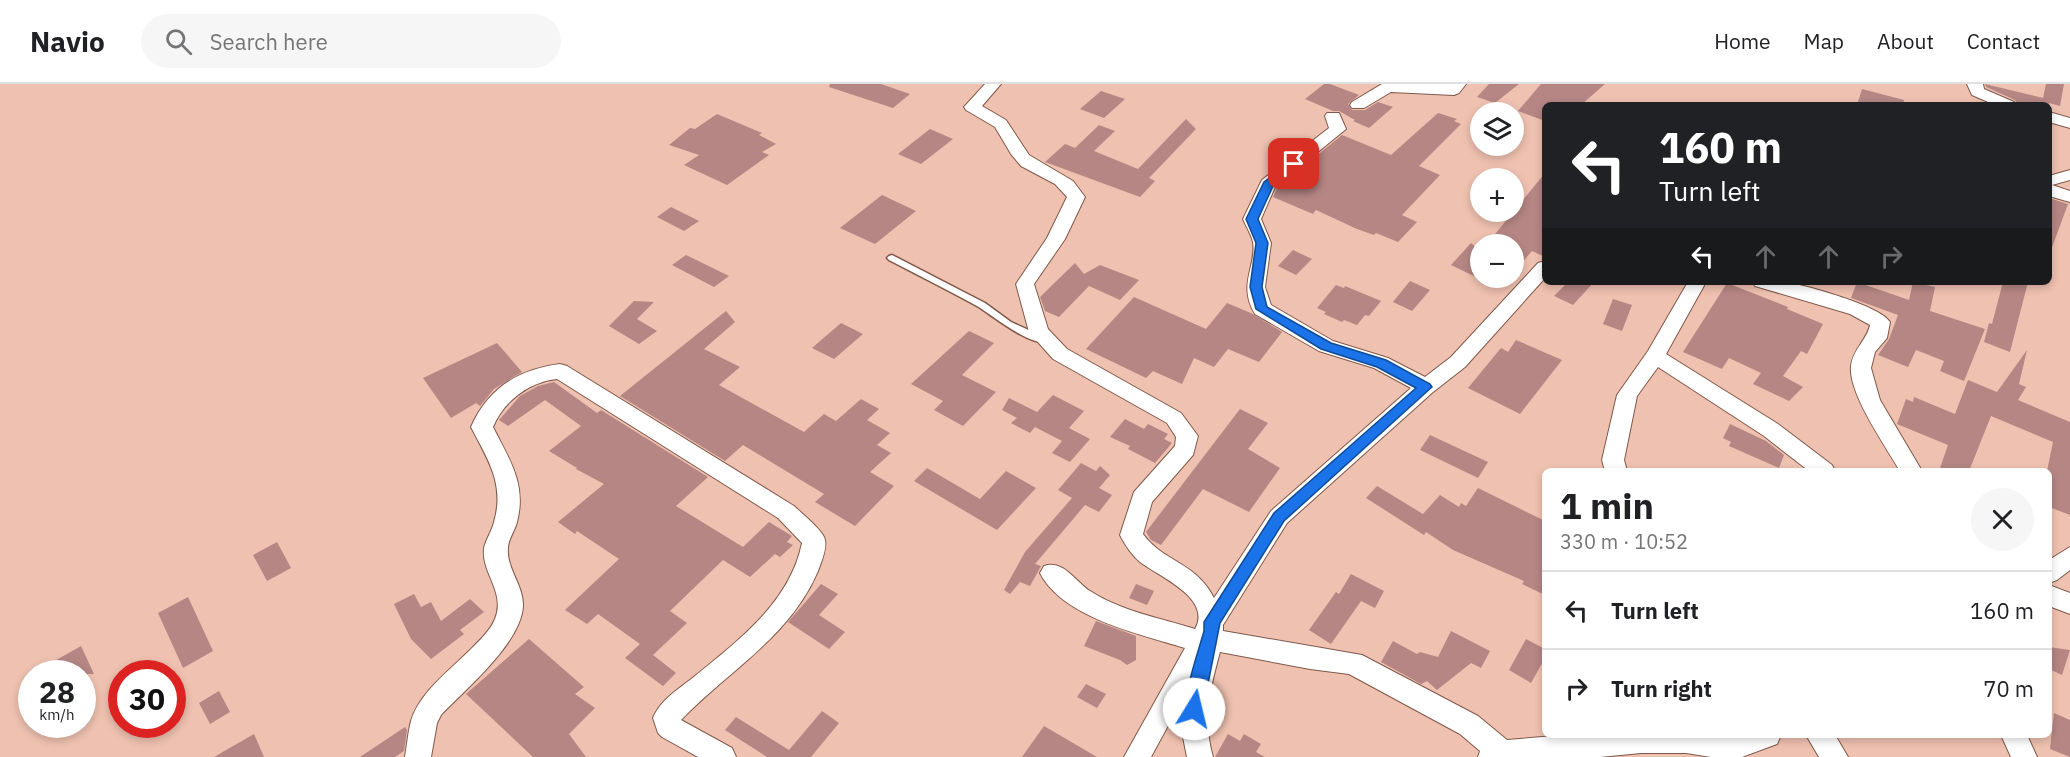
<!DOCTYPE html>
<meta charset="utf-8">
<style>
body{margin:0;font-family:"IBM Plex Sans",sans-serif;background:#f6f6f6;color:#202124;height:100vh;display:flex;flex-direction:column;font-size:22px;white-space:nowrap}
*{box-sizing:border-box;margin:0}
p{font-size:20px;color:#757577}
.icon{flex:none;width:33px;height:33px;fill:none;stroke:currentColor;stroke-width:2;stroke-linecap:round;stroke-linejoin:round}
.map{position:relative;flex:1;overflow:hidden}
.details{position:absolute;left:1542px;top:384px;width:510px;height:270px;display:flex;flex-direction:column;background:#fff;border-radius:9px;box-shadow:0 3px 9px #0003}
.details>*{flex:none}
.hud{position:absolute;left:1542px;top:18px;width:510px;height:183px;border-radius:9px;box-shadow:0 3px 9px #0003;background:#202124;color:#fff;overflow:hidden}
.controls{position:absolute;left:1470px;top:18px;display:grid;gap:12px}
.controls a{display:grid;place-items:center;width:54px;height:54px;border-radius:50%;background:#fff;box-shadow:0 3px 9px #0003;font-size:30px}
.speed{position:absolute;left:18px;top:576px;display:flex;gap:12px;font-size:30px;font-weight:700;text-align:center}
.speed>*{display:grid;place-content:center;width:78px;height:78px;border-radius:50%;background:#fff;box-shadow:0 3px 9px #0003;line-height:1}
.speed small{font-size:15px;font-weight:400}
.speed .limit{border:9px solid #d22;background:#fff;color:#111}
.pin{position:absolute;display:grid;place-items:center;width:51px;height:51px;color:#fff;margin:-26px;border-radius:12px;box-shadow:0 3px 9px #0006}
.me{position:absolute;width:66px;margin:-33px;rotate:9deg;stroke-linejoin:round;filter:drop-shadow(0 0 4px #0008)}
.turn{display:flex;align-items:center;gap:21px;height:126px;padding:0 18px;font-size:27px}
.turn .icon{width:78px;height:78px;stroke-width:2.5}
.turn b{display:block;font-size:42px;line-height:51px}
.lanes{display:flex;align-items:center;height:57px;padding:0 18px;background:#0003;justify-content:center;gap:30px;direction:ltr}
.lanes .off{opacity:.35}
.round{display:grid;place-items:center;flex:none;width:63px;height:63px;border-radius:32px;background:#f6f6f6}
.summary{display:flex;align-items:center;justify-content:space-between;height:102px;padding:0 18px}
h1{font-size:36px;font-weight:800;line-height:45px}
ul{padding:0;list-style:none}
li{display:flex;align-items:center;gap:18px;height:78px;padding:0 18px;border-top:2px solid #e0e0e0}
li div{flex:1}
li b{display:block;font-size:22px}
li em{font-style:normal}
header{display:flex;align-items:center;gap:36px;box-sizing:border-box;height:84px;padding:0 30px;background:#fff;border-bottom:2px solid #e0e0e0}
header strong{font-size:28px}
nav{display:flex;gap:33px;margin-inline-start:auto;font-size:21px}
.search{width:420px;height:54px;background:#f6f6f6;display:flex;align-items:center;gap:15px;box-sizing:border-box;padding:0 21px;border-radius:33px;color:#757577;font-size:22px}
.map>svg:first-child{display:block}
.building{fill:#b58684}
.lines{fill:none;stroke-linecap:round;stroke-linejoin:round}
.service-casing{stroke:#805849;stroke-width:3}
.minor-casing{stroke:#805849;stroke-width:2}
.service{fill:#fff;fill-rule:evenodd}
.minor{fill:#fff;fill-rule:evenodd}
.route{fill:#1a73e8;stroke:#114b97;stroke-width:1.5}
</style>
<header>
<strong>Navio</strong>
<div class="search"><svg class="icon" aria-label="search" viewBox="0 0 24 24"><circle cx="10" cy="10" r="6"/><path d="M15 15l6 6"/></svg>Search here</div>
<nav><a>Home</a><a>Map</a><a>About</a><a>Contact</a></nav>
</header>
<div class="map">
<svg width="2070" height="673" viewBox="0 0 2070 673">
<rect width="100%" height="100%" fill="#efc1b0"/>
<!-- building -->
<g class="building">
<polygon points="830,0 881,0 910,10 893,24 829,3"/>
<polygon points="1324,0 1330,0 1359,11 1348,20 1352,26 1365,26 1378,18 1393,23 1369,44 1353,37 1355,36 1339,27 1333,27 1305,15"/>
<polygon points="1489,0 1519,0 1495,19 1477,13"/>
<polygon points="1541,0 1605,0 1581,21 1545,21 1545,37 1518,27"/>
<polygon points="1985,0 2043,14 2046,0 2064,0 2060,22 2049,19 2049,21 2018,21 2015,16 1986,3"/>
<polygon points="1862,5 1904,16 1903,21 1857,21"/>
<polygon points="1101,7 1125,15 1104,34 1080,25"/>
<polygon points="1438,29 1457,35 1454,37 1461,40 1419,82 1440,91 1402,131 1417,138 1398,158 1376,149 1374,151 1357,145 1316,126 1313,130 1273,113 1277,104 1342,51 1391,71"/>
<polygon points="717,30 762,49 759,51 776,60 762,68 769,71 727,101 684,81 699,71 669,61 690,44 695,45"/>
<polygon points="1186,35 1196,45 1149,94 1155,97 1140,113 1045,78 1065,60 1075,64 1099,41 1115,47 1094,67 1138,85"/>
<polygon points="930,45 953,55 921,80 898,70"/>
<polygon points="1545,89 1545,173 1532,167 1514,188 1514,160 1487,160"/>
<polygon points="882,111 916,127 875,160 840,144"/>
<polygon points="2049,114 2068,120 2051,166 2049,165"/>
<polygon points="671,123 699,137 684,147 657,133"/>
<polygon points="1471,159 1480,167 1480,195 1451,181"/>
<polygon points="1293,166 1312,175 1296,191 1278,182"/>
<polygon points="686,171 729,192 714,203 672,181"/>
<polygon points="1075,179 1084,190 1100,181 1139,196 1120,216 1089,202 1059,233 1045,227 1040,213"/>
<polygon points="1410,197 1430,206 1412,227 1393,218"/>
<polygon points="1568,198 1594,198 1573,221 1554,212"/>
<polygon points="1857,198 1909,216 1913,198 1935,203 1930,227 1985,245 1964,297 1940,287 1944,277 1916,266 1908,283 1878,271 1889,255 1898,231 1851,214"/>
<polygon points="2003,198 2028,198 2010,268 1984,258 1989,239 1992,240"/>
<polygon points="1727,199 1788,223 1787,225 1823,240 1807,270 1801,267 1783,292 1803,303 1789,317 1753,300 1761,289 1729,274 1722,285 1683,268"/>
<polygon points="1336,201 1344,204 1345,202 1381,217 1369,232 1365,231 1357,241 1344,236 1342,238 1324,230 1326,228 1317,224"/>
<polygon points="1134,213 1206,245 1227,219 1253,230 1282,248 1259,278 1228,265 1214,283 1194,274 1182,300 1153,287 1146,294 1086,265"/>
<polygon points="1613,215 1632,221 1622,247 1603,240"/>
<polygon points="634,217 654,218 637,235 657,247 639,260 609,242"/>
<polygon points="726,227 735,238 704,265 740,283 719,301 804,348 824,330 836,337 861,315 879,325 867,336 890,349 877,361 891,369 870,388 894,402 855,442 815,418 824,410 743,361 725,377 620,312"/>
<polygon points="841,239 863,250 834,275 812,264"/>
<polygon points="969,247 994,259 962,291 996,308 963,342 934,326 943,317 911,300"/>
<polygon points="1516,256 1562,276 1520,330 1468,304 1501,264 1508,268"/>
<polygon points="497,259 522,288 494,305 480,322 476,319 451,334 423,294"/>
<polygon points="2027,266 2019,300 2026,303 2018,316 2070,338 2070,431 2049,423 2049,387 2047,387 2053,358 1991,332 1969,387 1939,387 1948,361 1897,340 1906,315 1913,318 1914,313 1955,330 1968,296 1997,308"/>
<polygon points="554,298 597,329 601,326 708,393 676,422 743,463 769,438 792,452 787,458 793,461 780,473 775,470 750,493 723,476 670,527 687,539 653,571 676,589 663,602 625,574 640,560 598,530 587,540 565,526 619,475 577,447 575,450 558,438 604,400 576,385 577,384 549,367 581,342 545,316 508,342 499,336 520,312 538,302"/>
<polygon points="1053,311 1084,327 1069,344 1090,355 1070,378 1052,369 1062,357 1035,343 1030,349 1011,339 1017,334 1002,326 1009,314 1037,328"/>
<polygon points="1240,325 1268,339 1248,365 1280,384 1249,428 1203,405 1161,461 1151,456 1146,448"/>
<polygon points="1125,335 1144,345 1148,340 1168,350 1164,355 1172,359 1155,379 1128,365 1130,362 1110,353"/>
<polygon points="1730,340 1766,357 1784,371 1779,384 1729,362 1731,358 1723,354"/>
<polygon points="1430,351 1488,378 1478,394 1420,366"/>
<polygon points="1081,379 1096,387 1100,382 1110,391 1099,404 1112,411 1099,428 1085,421 1035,480 1041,482 1030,502 1020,498 1010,510 1004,506 1025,468 1072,414 1058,406"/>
<polygon points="927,384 980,415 1006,387 1036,404 997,446 914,397"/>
<polygon points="1377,402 1423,430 1440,411 1459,423 1461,419 1466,422 1478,404 1545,437 1545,511 1522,500 1524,497 1453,466 1426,448 1424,451 1366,414"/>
<polygon points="277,458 291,484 267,497 253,471"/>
<polygon points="1351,490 1384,507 1375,524 1361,517 1331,560 1309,546 1336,508 1339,510"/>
<polygon points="821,500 838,510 819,531 845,548 829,565 788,538"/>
<polygon points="1136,500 1154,507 1147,521 1129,514"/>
<polygon points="414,510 421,523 431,518 441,537 470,515 484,528 460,546 464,550 431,575 411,555 394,520"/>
<polygon points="188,513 213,567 183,584 158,529"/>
<polygon points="1096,537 1136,552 1136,576 1127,581 1120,576 1084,562"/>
<polygon points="1451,547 1490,567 1481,584 1471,579 1437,606 1427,597 1421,600 1381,578 1393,557 1417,570 1420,568 1438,573"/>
<polygon points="529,555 584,603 575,610 595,624 569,650 586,673 533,673 466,610"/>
<polygon points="1526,555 1545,565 1545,574 1531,599 1509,586"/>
<polygon points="81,562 94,590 56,590 51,579"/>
<polygon points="2049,563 2070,566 2062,591 2049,585"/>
<polygon points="1086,600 1106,610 1097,624 1077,613"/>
<polygon points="219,607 230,628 210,640 199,619"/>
<polygon points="822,627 839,639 811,673 767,673 725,646 736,633 789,666"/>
<polygon points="2054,629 2070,636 2070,673 2050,665"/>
<polygon points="1044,642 1097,673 1022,673"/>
<polygon points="405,643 407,646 404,667 395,673 360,673"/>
<polygon points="254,650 264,673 214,673"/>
<polygon points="1228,650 1240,657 1244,650 1261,660 1256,668 1265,673 1215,673"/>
</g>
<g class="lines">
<!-- service casing -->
<g class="service-casing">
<path id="service" d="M892,171L985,219L1011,238L1046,254L1048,256L1046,258C1028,261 992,231 977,222C948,206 918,191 889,176L887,174L889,172Z"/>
</g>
<!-- minor casing -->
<g class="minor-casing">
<g id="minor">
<path d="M985,0H1001L982,22L1006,36L1029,71L1073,97L1085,113L1065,155L1034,200L1048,245L1067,265L1181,329L1198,352L1193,371L1152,418L1143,450C1163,478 1196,478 1214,514L1271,427L1411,304L1374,284L1319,267L1255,230C1237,200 1257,182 1253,158C1251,150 1246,142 1243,135L1262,96L1329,44L1325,32L1327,29H1339L1346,45L1275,103L1261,135L1271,159L1265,203L1271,221L1333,257L1388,274L1425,293L1451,273L1538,179L1545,177V194L1465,283L1433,308L1287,439L1223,541V547L1362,571L1478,632L1507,656L1567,651H1781L1777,660L1742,673H1711L1686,669H1641L1600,673H1478L1480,667L1460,650L1349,590L1310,585L1220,568C1210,604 1202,635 1213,673H1187L1182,648V616L1151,673H1124L1185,564C1140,550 1063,534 1040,489L1044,482C1063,475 1075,497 1090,507C1121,527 1160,534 1195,545C1213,514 1158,492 1140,478C1131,470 1125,461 1120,451L1134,408L1175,362L1176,353L1167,339L1053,275L1029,248L1016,200L1047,154L1067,113L1055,100L1021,82L1011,70L995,43L966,26L964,23Z"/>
<polygon points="1382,0 1466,0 1459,9 1454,11 1391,8 1364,24 1352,24 1350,21 1352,18"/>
<polygon points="1967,0 1983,0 1984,5 2014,18 2016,21 1995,21 1972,11"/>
<polygon points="2049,28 2070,34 2070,44 2049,38"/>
<polygon points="2070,86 2070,96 2052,101 2070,107 2070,118 2049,112 2049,92"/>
<polygon points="1688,198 1706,198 1666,270 1778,340 1832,381 1835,387 1809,387 1764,352 1658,283 1637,312 1624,376 1627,387 1605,387 1602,376 1617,311 1648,267"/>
<path d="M1753,198C1763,198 1775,197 1786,198C1807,202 1879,221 1890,238L1887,254L1875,268L1871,284L1880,316L1922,387H1900C1886,363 1848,309 1851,282C1853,265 1867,256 1870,241L1850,230L1755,202Z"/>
<path d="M560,280L567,282L794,422C801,429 824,447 825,456C827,465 821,479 818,487C790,553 729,586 681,636L732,664L736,673H698L662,653L658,649L653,634C661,615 679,605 695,592C739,556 790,518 802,459L778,434L557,295C529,298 504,317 493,343C509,375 527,400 517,438C515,447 508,455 508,464C506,484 524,502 523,522C521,559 466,605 441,631L437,639L431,673H405C407,661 408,648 411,637C419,609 450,586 469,567C479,557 490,547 495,535C506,508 481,489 484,464C486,455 492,447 494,438C505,400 488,376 471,343C488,304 519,285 560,280Z"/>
<polygon points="2070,463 2070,486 2057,496 2049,499 2049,476"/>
<polygon points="2049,501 2070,509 2070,530 2049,522"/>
<polygon points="1806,651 1835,651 1848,673 1819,673"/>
<polygon points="2001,651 2027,651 2037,673 2011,673"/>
</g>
</g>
<!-- service -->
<use href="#service" class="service"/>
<!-- minor -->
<use href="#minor" class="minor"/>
</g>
<!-- route -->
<path class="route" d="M1294,76L1299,80L1273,102L1258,135L1268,159L1262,203L1267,223L1331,259L1386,276L1430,300L1432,303L1284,437L1220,539L1203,625L1200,631L1194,633L1188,631C1181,614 1199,566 1204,547V538L1274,429L1416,304L1377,283L1321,265L1256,225L1250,203L1256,159L1246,135L1264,98Z"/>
</svg>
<div class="controls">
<a><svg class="icon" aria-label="layers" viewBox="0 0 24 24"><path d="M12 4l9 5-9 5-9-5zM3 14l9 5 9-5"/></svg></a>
<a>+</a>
<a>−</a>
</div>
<div class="speed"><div>28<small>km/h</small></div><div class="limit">30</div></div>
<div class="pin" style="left:1294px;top:80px;background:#d93025"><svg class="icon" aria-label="arrive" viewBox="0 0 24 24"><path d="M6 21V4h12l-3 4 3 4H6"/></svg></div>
<svg class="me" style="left:1194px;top:625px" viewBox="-20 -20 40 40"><circle r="19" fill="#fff"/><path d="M0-13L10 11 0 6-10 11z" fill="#1a73e8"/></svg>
<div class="hud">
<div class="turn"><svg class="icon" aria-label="left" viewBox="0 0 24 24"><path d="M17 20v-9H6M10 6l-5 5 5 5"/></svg><div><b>160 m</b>Turn left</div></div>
<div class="lanes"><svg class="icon" aria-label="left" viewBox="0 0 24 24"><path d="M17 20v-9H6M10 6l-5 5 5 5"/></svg><svg class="icon off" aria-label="ahead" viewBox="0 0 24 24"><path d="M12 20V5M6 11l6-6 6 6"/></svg><svg class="icon off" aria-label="ahead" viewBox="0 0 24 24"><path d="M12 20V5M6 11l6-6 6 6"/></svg><svg class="icon off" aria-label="right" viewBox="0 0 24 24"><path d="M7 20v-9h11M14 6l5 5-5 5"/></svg></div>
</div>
<section class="details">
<div class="summary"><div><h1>1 min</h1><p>330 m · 10:52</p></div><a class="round"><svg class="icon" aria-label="close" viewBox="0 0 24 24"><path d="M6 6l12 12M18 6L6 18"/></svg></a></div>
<ul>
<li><svg class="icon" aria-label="left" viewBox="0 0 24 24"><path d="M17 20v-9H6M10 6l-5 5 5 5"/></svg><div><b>Turn left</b></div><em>160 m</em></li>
<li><svg class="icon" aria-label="right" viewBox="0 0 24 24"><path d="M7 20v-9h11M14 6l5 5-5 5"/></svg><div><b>Turn right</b></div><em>70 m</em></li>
</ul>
</section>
</div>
